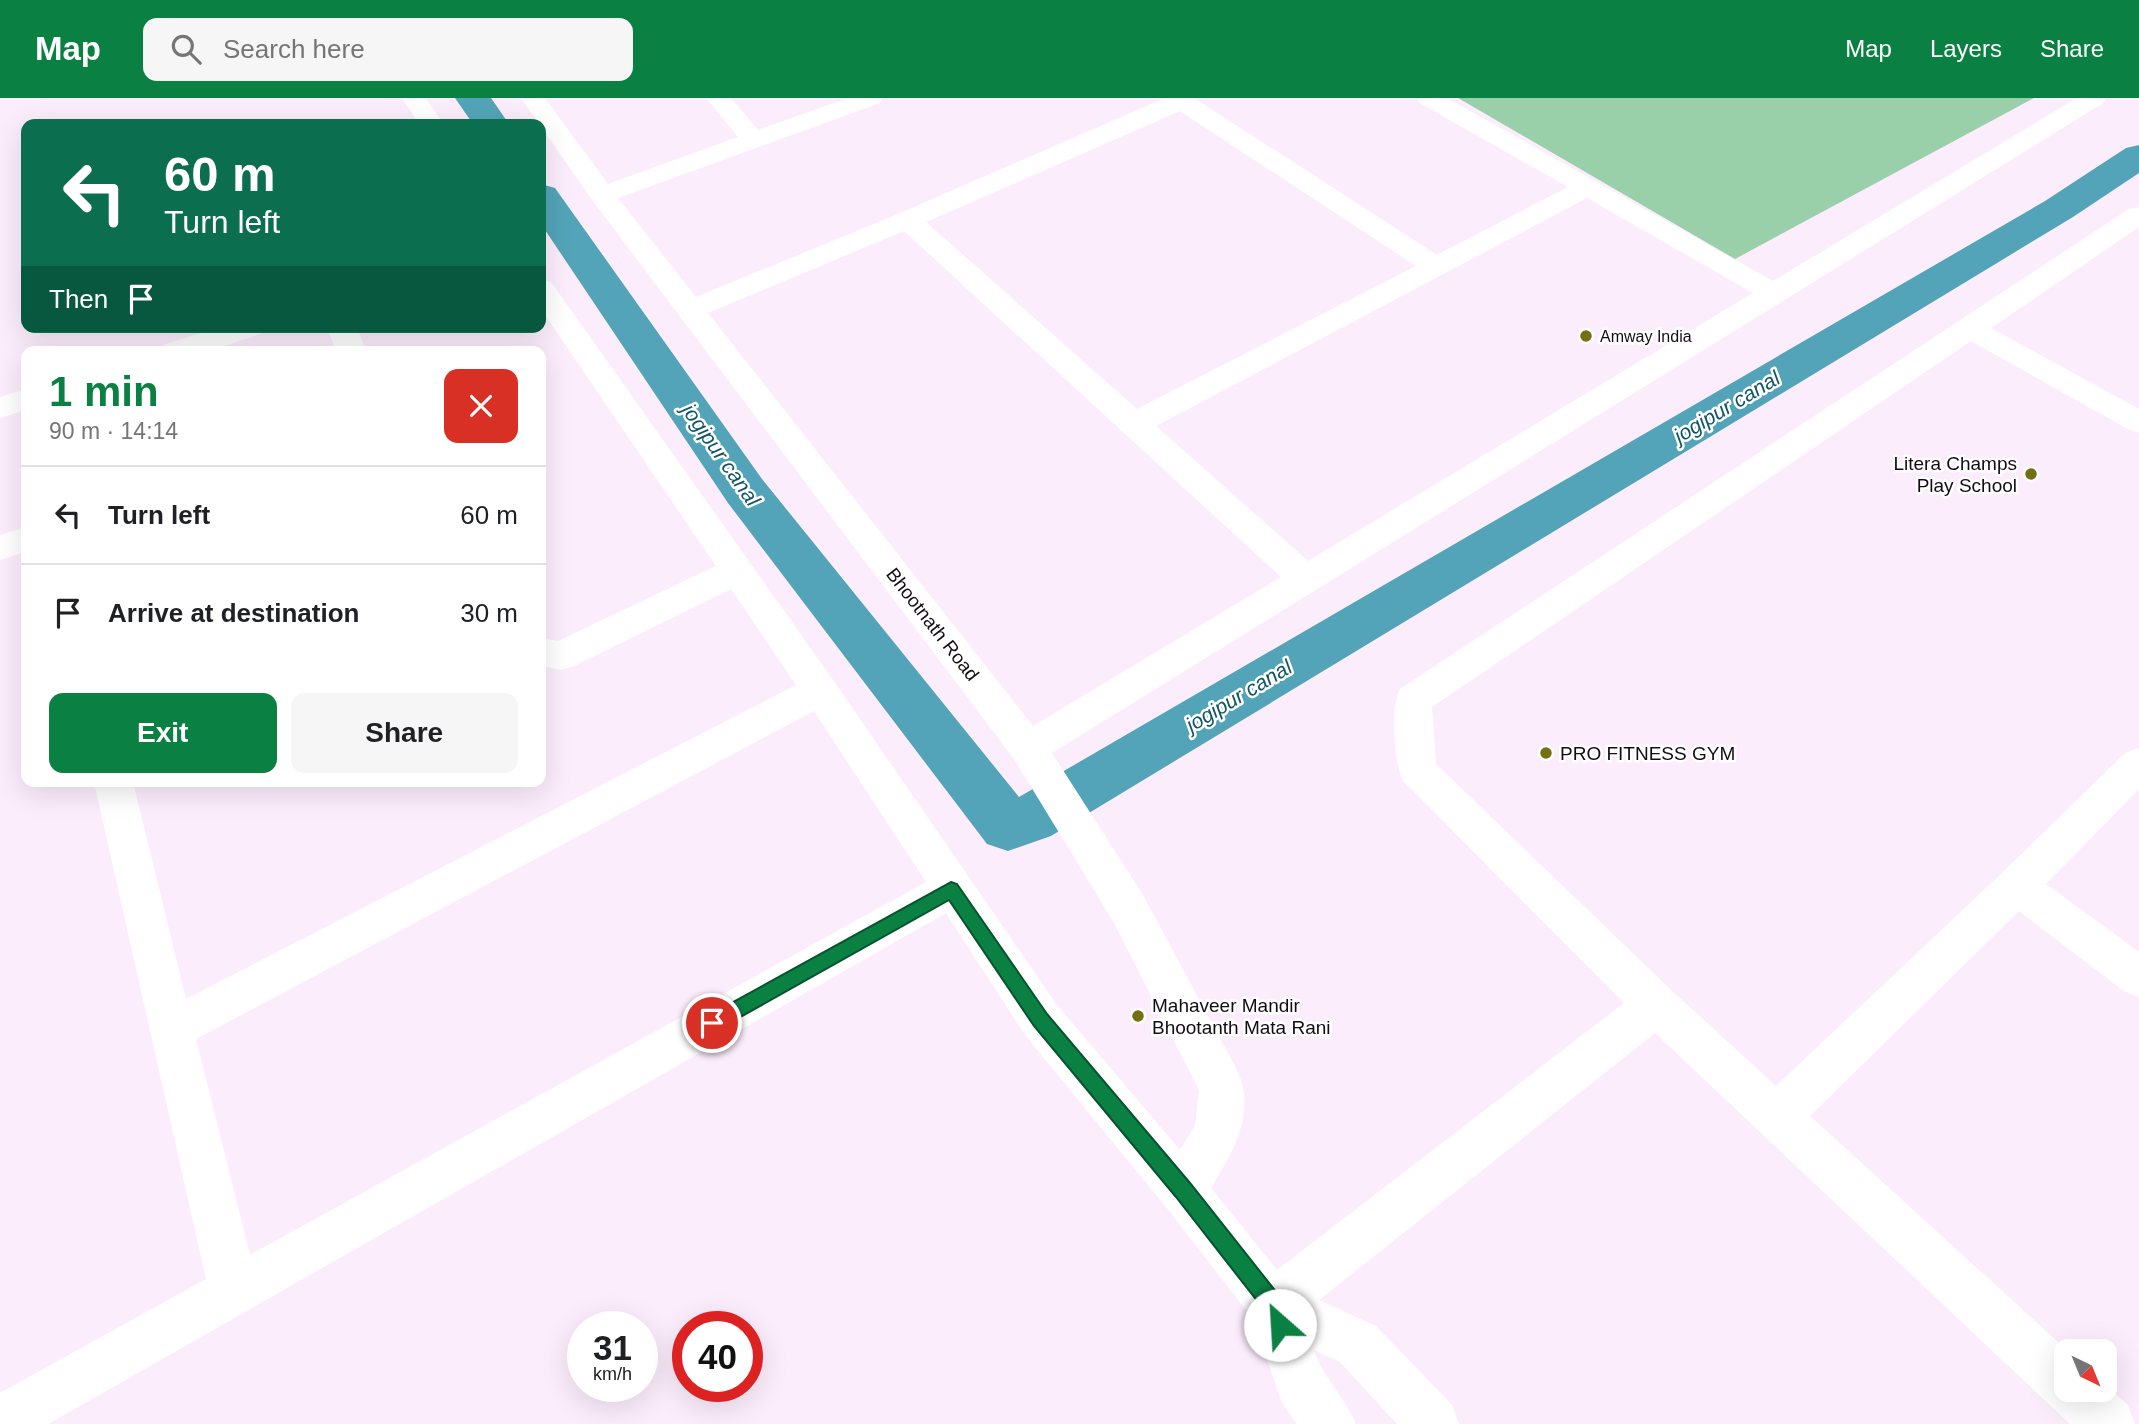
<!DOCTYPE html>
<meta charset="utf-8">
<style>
body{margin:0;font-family:Helvetica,sans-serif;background:#f6f6f6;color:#202124;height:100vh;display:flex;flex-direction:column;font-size:26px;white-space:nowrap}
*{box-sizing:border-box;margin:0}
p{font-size:23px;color:#757577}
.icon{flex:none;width:38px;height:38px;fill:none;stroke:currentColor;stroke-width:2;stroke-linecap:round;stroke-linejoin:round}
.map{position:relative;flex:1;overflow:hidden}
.drawer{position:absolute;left:21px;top:248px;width:525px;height:441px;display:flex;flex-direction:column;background:#fff;border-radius:14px;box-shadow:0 7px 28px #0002}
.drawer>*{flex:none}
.hud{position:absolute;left:21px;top:21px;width:525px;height:214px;border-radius:14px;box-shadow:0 7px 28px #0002;background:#0b6e4f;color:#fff;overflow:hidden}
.needle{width:46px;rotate:137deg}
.tools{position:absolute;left:2054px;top:1241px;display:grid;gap:14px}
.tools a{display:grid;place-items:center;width:63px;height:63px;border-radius:14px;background:#fff;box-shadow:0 7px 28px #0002;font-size:35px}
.speed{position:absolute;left:567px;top:1213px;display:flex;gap:14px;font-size:35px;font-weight:700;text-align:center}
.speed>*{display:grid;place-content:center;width:91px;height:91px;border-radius:50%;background:#fff;box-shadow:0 7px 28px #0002;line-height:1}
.speed small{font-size:18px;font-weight:400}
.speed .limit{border:10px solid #d22;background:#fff;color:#111}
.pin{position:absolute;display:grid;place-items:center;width:60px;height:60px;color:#fff;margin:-30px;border:4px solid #fff;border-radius:50%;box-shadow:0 2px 7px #0007}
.me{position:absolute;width:77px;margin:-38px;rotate:334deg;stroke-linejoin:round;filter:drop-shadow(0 0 5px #0008)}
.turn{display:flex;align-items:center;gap:24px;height:147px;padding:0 28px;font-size:32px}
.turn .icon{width:91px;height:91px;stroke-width:2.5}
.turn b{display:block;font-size:49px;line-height:60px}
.then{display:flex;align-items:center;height:66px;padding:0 28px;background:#0003;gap:14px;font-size:26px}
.round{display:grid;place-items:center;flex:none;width:74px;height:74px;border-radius:14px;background:#f6f6f6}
.headline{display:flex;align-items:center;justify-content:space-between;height:119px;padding:0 28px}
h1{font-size:42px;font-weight:800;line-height:52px;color:#0b8043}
.button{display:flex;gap:14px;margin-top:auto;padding:14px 28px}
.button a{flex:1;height:80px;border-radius:14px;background:#0b8043;color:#fff;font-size:28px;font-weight:800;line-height:80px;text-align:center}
.button a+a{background:#f6f6f6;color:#202124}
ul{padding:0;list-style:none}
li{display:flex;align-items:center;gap:21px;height:98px;padding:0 28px;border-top:2px solid #e0e0e0}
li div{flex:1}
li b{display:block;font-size:26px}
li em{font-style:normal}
header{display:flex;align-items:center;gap:42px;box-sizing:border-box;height:98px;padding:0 35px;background:#0b8043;color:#fff}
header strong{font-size:33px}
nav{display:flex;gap:38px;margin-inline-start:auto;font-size:24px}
.search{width:490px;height:63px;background:#f6f6f6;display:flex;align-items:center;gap:18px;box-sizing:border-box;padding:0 24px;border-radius:14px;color:#757577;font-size:26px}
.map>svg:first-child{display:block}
.green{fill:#99cfa9}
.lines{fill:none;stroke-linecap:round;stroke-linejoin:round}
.canal{fill:#53a4b8;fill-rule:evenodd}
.minor{fill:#fff;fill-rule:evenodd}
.route{fill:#0b8043;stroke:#07532c;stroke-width:2}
.poi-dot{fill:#747012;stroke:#fff;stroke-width:2.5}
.labels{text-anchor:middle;stroke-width:5;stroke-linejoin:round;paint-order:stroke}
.far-poi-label{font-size:16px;fill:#140c15;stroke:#fff;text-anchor:start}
.poi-label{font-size:19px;fill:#140c15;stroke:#fff;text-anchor:start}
.street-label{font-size:19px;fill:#140c15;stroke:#fff}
.water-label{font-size:21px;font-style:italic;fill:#105564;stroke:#fff}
</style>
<header>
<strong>Map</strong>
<div class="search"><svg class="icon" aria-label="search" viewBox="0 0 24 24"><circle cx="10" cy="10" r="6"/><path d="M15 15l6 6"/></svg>Search here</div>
<nav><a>Map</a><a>Layers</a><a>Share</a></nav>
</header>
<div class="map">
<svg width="2139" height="1326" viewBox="0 0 2139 1326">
<rect width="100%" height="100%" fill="#fcedfc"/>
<!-- green -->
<polygon class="green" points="1458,0 2034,0 1735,161"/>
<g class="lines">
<!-- canal -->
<g class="canal">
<polygon points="455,0 491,0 509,26 473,26"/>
<polygon points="2139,47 2139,75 2073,119 1051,738 1008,753 987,746 728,405 541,126 541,86 555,90 762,381 1019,699 2045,103 2126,50"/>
</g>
<!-- minor -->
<g class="minor">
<polygon points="402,0 426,0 443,26 419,26"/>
<path d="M521,0H545L608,86L738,39L706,0H731L758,32L848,0H883L880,5L618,100L696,199L898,116L1165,0H1194L1437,157L1568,89L1420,5L1417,0H1447L1773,183L2077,0H2106L2103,5L1052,655L1143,797L1238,974C1256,1016 1233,1054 1211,1090L1277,1172L1624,905L1403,683C1394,665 1390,610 1400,591L2129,111L2139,109V129L1991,230L2139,311V335L2128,331L1971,243L1432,609L1436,666L1671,892L1776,988L2002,775L2125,655L2139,650V691L2046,786L2139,854V899L2124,893L2019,813L1810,1018L2068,1253L2067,1292H2105V1287L2128,1307L2135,1326H2070L1655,935L1319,1202L1376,1228L1452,1307L1459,1326H1397L1340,1264L1314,1252C1323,1280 1345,1299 1356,1326H1297L1282,1305L1253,1221L1166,1109L1025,937L946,815L48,1326H0V1295L206,1181L94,684H133L186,901L796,587L731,491L574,568L561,572L541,568V540L558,543L716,468L541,211V181L551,184L833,582L1057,907L1180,1052L1195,1028L1199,992L1113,823L1014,661L593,103ZM1180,13L1416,168L1137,311L926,124ZM1587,100L1753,195L1308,463L1156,328ZM904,133L1281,479L1033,628L708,215ZM814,613L926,784L250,1157L196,941Z"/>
<polygon points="220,229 265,229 261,236 206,254 159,254 163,247"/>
<polygon points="327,229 357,229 366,254 336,254"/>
<polygon points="26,291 26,312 0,320 0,299"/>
<polygon points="26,429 26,454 0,462 0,437"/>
</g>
</g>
<!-- route -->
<polygon class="route" points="951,784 957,786 1047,916 1190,1085 1281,1200 1290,1227 1287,1235 1280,1238 1273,1235 1265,1213 1176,1099 1034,928 949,802 719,931 712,934 706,931 703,925 706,919"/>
<!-- markers -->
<g class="poi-dot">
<circle cx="1586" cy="238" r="7"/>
<circle cx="2031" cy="376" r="7"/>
<circle cx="1546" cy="655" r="7"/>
<circle cx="1138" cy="918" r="7"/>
</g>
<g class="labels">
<!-- far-poi labels -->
<g class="far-poi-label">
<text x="1600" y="244">Amway India</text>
</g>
<!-- poi labels -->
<g class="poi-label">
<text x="2017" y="372" text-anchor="end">Litera Champs<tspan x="2017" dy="22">Play School</tspan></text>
<text x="1560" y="662">PRO FITNESS GYM</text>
<text x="1152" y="914">Mahaveer Mandir<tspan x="1152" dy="22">Bhootanth Mata Rani</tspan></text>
</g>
<!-- street labels -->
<g class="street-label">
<text transform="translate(933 526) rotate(52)" y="7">Bhootnath Road</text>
</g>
<!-- water labels -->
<g class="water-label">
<text transform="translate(1727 309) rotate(-31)" y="7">jogipur canal</text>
<text transform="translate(721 357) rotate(55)" y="7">jogipur canal</text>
<text transform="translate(1239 598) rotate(-31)" y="7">jogipur canal</text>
</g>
</g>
</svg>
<div class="tools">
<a><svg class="needle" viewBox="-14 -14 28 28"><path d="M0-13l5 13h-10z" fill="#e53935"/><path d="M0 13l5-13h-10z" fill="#757577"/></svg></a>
</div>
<div class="speed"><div>31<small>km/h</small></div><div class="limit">40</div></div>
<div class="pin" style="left:712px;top:925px;background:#d93025"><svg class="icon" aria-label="arrive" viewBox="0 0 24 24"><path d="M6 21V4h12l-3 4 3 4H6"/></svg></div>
<svg class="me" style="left:1280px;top:1227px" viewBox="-20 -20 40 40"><circle r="19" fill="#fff"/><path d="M0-13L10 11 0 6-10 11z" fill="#0b8043"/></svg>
<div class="hud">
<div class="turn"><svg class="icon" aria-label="left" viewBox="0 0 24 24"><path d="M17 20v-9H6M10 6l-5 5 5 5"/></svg><div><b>60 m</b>Turn left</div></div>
<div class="then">Then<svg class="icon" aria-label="arrive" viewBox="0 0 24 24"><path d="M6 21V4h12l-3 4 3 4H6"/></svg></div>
</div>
<section class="drawer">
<div class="headline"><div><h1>1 min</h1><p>90 m · 14:14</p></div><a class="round" style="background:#d93025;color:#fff"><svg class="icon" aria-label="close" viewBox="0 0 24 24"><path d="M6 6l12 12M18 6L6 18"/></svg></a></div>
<ul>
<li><svg class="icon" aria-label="left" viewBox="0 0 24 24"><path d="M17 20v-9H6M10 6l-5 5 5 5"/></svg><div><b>Turn left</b></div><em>60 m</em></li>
<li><svg class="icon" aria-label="arrive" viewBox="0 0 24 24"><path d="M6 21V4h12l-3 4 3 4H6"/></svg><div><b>Arrive at destination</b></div><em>30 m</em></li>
</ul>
<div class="button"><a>Exit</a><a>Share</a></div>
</section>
</div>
